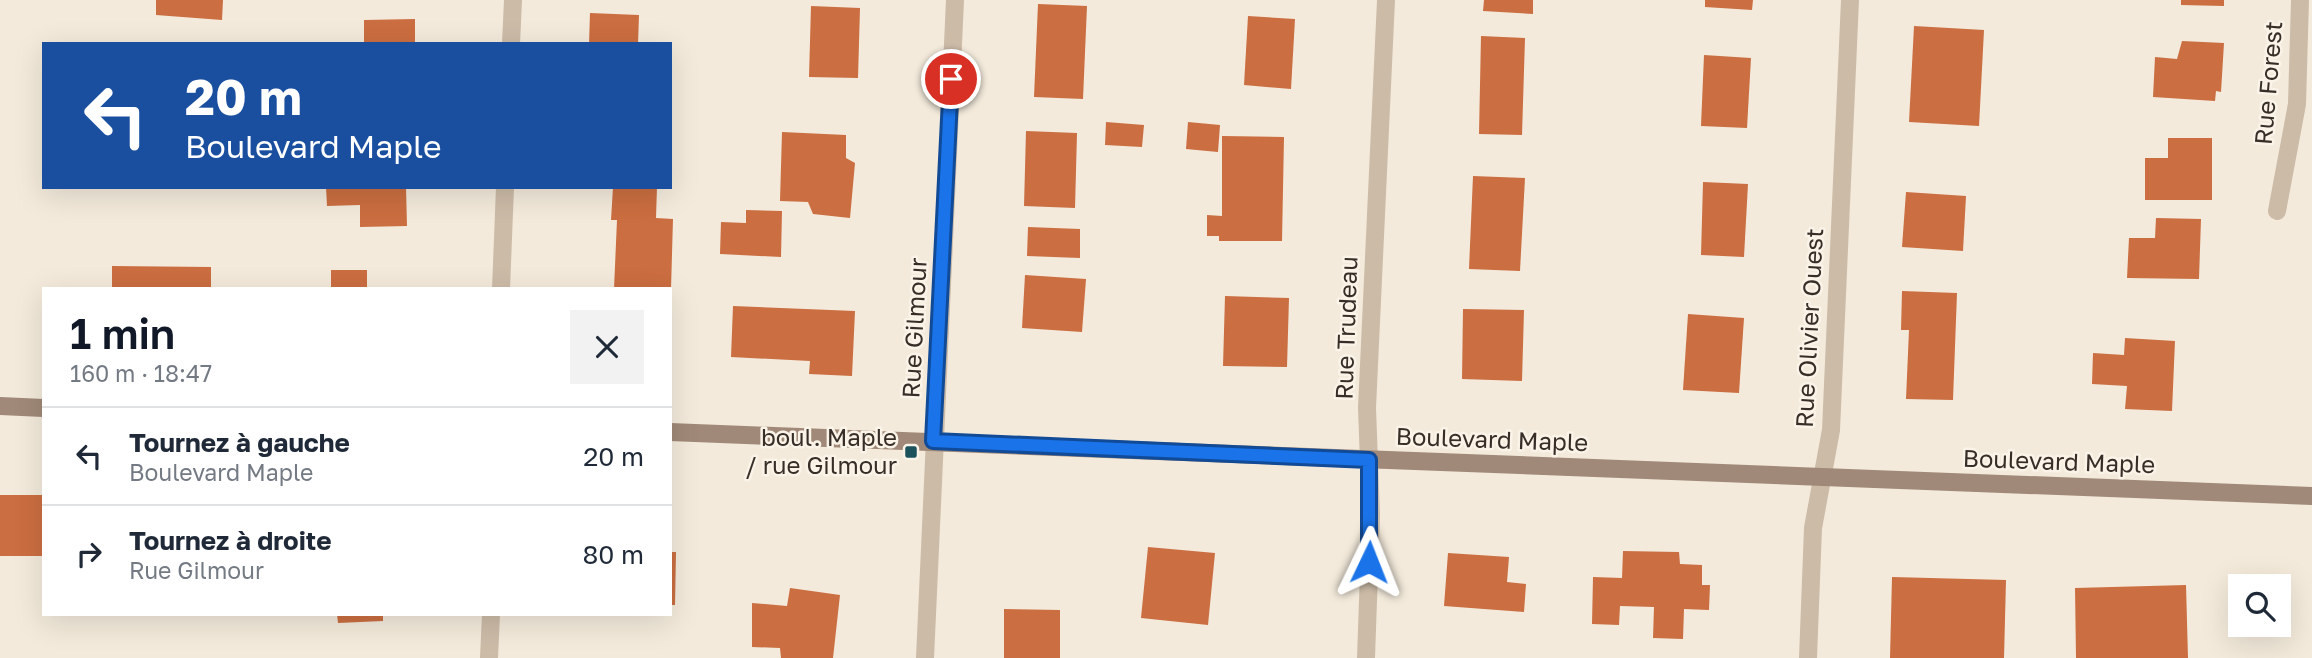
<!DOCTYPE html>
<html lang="fr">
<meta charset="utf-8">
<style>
body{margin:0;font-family:"Golos Text",sans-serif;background:#f2f2f3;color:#1f2937;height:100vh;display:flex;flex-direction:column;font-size:26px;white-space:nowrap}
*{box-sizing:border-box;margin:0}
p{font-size:23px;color:#747a83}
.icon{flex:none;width:38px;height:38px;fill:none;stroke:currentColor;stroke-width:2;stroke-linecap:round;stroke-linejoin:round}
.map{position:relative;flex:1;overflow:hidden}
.drawer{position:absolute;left:42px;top:287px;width:630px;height:329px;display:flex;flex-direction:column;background:#fff;border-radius:0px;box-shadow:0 7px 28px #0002}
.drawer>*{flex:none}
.banner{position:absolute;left:42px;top:42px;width:630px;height:147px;border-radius:0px;box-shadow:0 7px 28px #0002;background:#1a4fa0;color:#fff;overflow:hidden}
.tools{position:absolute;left:2228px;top:574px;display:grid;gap:14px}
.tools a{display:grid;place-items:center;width:63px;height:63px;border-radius:0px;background:#fff;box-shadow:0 7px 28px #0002;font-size:35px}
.pin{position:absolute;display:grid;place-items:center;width:60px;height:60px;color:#fff;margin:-30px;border:4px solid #fff;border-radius:50%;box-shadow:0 2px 7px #0007}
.me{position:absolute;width:77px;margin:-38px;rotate:2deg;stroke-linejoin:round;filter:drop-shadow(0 0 5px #0008)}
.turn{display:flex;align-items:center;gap:24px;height:147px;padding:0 28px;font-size:32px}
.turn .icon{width:91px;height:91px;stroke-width:2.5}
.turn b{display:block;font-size:49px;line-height:60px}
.round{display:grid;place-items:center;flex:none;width:74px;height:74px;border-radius:0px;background:#f2f2f3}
.overview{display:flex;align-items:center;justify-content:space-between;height:119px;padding:0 28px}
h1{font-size:42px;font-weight:600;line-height:52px;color:#111827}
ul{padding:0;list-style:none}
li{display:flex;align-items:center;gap:21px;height:98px;padding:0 28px;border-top:2px solid #e0e1e3}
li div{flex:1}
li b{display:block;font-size:26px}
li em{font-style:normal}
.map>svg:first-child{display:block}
.building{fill:#cb6e41}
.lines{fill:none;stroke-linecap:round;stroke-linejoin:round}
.street{stroke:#ccbba7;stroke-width:18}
.secondary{stroke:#a08978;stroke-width:18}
.route-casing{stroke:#114b97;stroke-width:18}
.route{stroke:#1a73e8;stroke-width:12}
.poi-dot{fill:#1b525b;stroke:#faf3e8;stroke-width:2.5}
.labels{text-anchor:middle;stroke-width:5;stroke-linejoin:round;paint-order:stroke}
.street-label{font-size:24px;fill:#382e28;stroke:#faf3e8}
.poi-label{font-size:24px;fill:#382e28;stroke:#faf3e8;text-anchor:end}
</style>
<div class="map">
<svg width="2312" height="658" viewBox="0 0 2312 658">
<rect width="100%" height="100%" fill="#f3eadb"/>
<!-- building -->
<g class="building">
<polygon points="156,0 223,0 222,20 156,15"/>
<polygon points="1484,0 1533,0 1533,14 1483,11"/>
<polygon points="1705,0 1753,0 1752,10 1705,7"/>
<polygon points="2181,0 2224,0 2224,6 2181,5"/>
<polygon points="1038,4 1087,6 1083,99 1034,97"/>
<polygon points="811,6 860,8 858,78 809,77"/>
<polygon points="590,13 639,15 638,44 589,44"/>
<polygon points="1248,16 1295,19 1291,89 1244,85"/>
<polygon points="415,19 415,44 364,44 364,20"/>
<polygon points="1914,26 1984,30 1979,126 1909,122"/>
<polygon points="1481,36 1525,38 1522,135 1479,134"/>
<polygon points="2182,41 2224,43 2221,92 2216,91 2215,101 2153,97 2155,57 2177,59"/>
<polygon points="1704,55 1751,58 1747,128 1701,126"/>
<polygon points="1106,122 1144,125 1142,147 1105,145"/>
<polygon points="1188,122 1220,125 1218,152 1186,149"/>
<polygon points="1026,131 1077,133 1075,208 1024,206"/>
<polygon points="782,132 846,135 846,158 855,163 850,218 813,214 808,202 780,201"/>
<polygon points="1222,136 1284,137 1282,241 1219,241 1219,236 1207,236 1207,215 1222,216"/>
<polygon points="2168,138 2212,138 2212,200 2145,200 2145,158 2168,158"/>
<polygon points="1473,176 1525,178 1520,271 1469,269"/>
<polygon points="1703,182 1748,184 1744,257 1701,255"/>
<polygon points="326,187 406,187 407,226 360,227 360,205 327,206"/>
<polygon points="613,187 657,187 656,218 673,219 671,289 614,289 617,220 611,220"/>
<polygon points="1906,192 1966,196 1963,251 1902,247"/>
<polygon points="746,210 782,211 781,257 720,254 721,222 746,223"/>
<polygon points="2156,218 2201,219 2199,279 2127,278 2129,238 2155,238"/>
<polygon points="1028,227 1080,229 1080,258 1027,256"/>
<polygon points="112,266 211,267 211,289 112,289"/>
<rect x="331" y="270" width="36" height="19"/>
<polygon points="1025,275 1086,279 1082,332 1022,328"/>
<polygon points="1902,291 1957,293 1953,400 1906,399 1909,330 1901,330"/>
<polygon points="1225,296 1289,298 1287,367 1223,366"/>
<polygon points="733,306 855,311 852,376 809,374 810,361 731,357"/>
<polygon points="1463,309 1524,310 1522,381 1462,379"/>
<polygon points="1688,314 1744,318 1739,393 1683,390"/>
<polygon points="2125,338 2175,341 2172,411 2125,409 2127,386 2092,384 2093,353 2124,355"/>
<rect x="0" y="495" width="44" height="61"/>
<polygon points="1148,547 1215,553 1208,625 1141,618"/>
<polygon points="1623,551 1679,552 1680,564 1702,565 1702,585 1710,585 1709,610 1684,609 1683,639 1653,638 1654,607 1620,606 1619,625 1592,624 1593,577 1622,578"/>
<polygon points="670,552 676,552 675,605 670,605"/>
<polygon points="1448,553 1509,557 1507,582 1526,584 1524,612 1444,606"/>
<polygon points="1892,577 2006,580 2004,658 1890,658"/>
<polygon points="2186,585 2188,658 2076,658 2075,588"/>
<polygon points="790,588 840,595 833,658 781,658 780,648 752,647 752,603 787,606"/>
<polygon points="1004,609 1060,610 1060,658 1004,658"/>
<polygon points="337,614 383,614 383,621 338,623"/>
</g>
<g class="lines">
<!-- street -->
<g class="street">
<polyline points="511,44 513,0"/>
<polyline points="2277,211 2297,104 2300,0"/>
<polyline points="501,289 505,187"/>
<polyline points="489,658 491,614"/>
<polyline points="925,658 955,0"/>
<polyline points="1366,658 1371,515 1367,408 1386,0"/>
<polyline points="1808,658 1813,528 1831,430 1850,0"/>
</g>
<!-- secondary -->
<g class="secondary">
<polyline points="0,406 44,408"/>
<polyline points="670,432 2312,496"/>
</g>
</g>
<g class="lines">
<!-- route casing -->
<g class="route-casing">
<polyline id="route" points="951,79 933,441 1369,460 1369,562"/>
</g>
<!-- route -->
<use href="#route" class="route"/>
</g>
<!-- markers -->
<rect class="poi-dot" x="904" y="445" width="14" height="14" rx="3.5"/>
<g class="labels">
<!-- street labels -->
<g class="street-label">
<text transform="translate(2269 83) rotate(-85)" y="8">Rue Forest</text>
<text transform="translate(915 328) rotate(-87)" y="8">Rue Gilmour</text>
<text transform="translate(1347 328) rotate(-88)" y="8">Rue Trudeau</text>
<text transform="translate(1810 328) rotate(-87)" y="8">Rue Olivier Ouest</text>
<text transform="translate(1492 440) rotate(2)" y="8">Boulevard Maple</text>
<text transform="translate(2059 462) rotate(2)" y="8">Boulevard Maple</text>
</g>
<!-- poi labels -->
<g class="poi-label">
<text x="897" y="446">boul. Maple<tspan x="897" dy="28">/ rue Gilmour</tspan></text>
</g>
</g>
</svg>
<div class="tools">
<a><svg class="icon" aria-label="search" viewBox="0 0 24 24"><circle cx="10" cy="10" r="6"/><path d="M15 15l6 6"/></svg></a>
</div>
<div class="pin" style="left:951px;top:79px;background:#d93025"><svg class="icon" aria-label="arrive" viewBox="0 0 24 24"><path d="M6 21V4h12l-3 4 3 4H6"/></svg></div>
<svg class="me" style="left:1369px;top:562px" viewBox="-20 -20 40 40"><path d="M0-17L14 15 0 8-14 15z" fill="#1a73e8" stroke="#fff" stroke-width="4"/></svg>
<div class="banner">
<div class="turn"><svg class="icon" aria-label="left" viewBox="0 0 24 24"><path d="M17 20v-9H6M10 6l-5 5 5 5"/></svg><div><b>20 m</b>Boulevard Maple</div></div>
</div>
<section class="drawer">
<div class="overview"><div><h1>1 min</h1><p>160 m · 18:47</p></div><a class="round"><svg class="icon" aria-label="close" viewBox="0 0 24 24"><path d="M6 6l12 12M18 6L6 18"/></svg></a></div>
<ul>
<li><svg class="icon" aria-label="left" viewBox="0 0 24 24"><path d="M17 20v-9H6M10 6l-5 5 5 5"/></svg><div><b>Tournez à gauche</b><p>Boulevard Maple</p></div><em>20 m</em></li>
<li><svg class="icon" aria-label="right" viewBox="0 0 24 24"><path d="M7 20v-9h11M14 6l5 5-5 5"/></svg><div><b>Tournez à droite</b><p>Rue Gilmour</p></div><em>80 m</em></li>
</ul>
</section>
</div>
